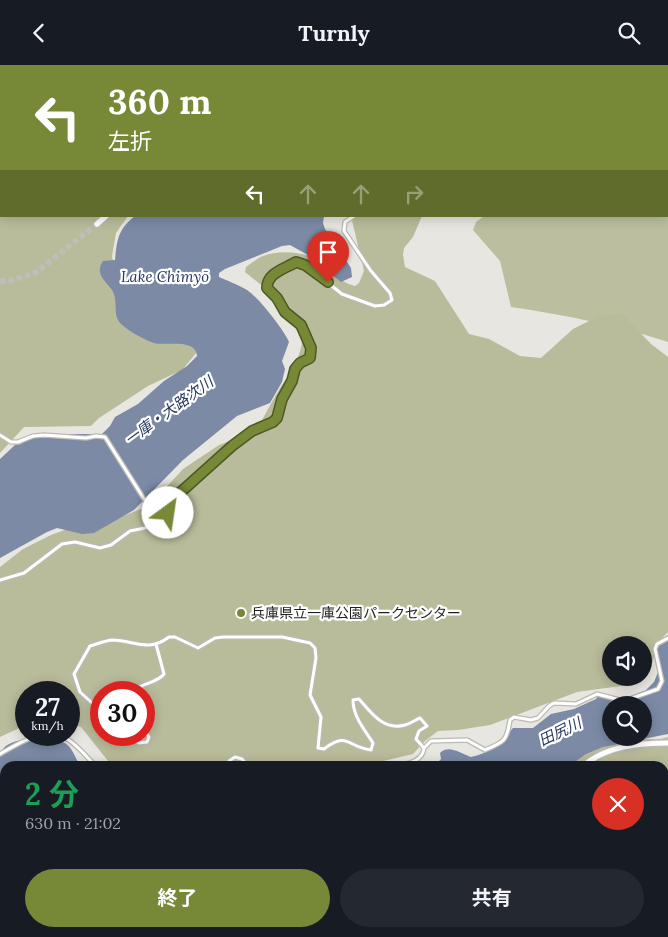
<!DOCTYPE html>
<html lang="ja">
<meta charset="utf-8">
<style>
body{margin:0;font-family:Lora,"Noto Sans JP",serif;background:#242831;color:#f1f3f6;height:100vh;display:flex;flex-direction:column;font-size:19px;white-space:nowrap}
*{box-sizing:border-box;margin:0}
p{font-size:16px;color:#9ea1a6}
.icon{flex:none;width:28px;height:28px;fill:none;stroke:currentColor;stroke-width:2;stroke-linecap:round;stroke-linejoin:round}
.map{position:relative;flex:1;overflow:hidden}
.sheet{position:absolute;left:0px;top:696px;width:669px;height:176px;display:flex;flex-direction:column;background:#171b24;border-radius:15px 15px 0 0;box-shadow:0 2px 12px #0003}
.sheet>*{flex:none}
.banner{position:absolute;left:0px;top:0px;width:669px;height:152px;box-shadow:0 2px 12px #0003;background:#778837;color:#fff;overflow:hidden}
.fabs{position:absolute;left:602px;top:571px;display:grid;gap:10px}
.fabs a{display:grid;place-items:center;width:50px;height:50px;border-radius:50%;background:#171b24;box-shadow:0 2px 12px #0003;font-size:25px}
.speed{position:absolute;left:15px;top:616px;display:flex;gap:10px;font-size:25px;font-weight:700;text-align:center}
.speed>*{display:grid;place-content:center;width:65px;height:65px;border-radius:50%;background:#171b24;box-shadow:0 2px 12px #0003;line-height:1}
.speed small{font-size:12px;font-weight:400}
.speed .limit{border:8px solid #d22;background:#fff;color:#111}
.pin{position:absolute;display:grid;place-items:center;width:42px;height:42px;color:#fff;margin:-51px -21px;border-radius:50% 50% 50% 0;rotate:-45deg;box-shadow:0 0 5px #0007}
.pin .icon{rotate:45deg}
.me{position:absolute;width:55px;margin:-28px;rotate:31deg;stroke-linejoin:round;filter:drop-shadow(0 0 4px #0008)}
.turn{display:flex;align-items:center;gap:18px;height:105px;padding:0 25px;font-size:22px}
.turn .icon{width:65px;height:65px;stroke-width:2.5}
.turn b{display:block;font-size:35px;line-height:42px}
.lanes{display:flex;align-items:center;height:48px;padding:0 25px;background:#0003;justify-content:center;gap:25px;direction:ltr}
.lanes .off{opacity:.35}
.round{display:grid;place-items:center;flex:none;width:52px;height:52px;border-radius:26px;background:#242831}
.headline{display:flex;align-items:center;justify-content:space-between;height:85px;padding:0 25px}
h1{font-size:30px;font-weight:700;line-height:38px;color:#1e9e55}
.cta{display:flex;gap:10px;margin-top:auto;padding:10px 25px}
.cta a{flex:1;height:58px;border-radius:30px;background:#778837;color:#fff;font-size:20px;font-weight:700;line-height:58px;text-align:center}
.cta a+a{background:#242831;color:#f1f3f6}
header{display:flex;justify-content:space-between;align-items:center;height:65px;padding:0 25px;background:#171b24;font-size:22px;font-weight:700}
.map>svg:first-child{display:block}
.green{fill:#bbbfa0}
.forest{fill:#b9bc9b;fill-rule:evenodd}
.water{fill:#7c8aa6;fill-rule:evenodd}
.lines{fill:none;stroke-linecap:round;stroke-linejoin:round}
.trunk-tunnel{stroke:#c0beb9;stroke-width:5.5;stroke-dasharray:5.5 3;stroke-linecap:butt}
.minor-casing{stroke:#bbbab3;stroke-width:5.5}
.tertiary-casing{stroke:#bbbab3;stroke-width:7}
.secondary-casing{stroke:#bbbab3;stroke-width:8}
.trunk-casing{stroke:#bbbab3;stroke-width:8}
.minor{stroke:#fff;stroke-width:3}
.tertiary{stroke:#fff;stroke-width:4.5}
.secondary{stroke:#fff;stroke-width:5}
.trunk{stroke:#fff;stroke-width:5.5}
.route-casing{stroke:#4d5824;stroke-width:12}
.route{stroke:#778837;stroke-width:9}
.poi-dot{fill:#778837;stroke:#fff;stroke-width:2}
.labels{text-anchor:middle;stroke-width:4.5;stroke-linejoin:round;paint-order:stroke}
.poi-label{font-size:14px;fill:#1e1e1c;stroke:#fff;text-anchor:start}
.water-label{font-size:15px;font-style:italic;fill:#253760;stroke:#fff}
</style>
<header><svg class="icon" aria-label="back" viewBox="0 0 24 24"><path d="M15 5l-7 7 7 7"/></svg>Turnly<svg class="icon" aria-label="search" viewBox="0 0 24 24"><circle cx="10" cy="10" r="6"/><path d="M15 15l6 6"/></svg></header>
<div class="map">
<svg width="668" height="872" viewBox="0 0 668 872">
<rect width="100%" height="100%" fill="#e8e6e0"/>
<!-- green -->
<path class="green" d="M668,74V277C617,260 564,250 511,242L500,196L473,165L476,157L484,151H668Z"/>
<!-- forest -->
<g class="forest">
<polygon points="0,129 1,151 128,151 116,168 112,191 117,214 202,281 182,305 148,321 99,353 91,361 24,362 0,388"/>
<path d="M351,151H422L413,172L404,183L403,190L405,202L435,216L469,269L489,274L520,291L541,293L573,264L599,251L622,249L651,279L668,292V567L659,576L650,605L644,611V580H611V612L642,613L638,616L621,621L577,627L490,660L458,665L438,666L425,676L413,689L362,701H112L81,662L69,658V628H26V660L0,672V502L23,484L51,470L73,462L102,460L150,440L183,404L219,380L257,366C263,352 271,338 279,325C290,306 311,281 298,258C285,237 263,222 245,207L246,202C251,199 257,193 263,191C280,185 305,186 320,197C333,207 337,216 355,221L359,218L364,206ZM101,628H144V670H101Z"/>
<polygon points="668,672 668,872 20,872 19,868 664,868 664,701 569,701 575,694 589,685 638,673 656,675"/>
</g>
<!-- water -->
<g class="water">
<path d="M135,151H324L323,158L325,164L351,203L352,212L341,217L308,190L290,180L282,181L225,204L219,208V212C228,216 239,220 247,225C259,233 284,265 289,277L282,296L285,304L282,317L270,338L237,351L183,395L134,445L94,468L82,469L57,463L47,467L0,493V394L15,380L21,379L33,370L39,369H102L110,361L115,352L138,339L164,316L187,301L197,291C196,273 166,281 154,278C145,275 122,263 118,255C114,248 117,237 114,229C111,221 101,215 100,207C99,203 101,199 103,196L115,195C117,175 118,164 135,151Z"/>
<path d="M668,570V669L603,682L586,689L569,701H428L437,698L441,694L440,688C449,679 461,689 471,692C489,689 502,676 513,663H533L551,649L574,644L596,634L599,629L623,634L646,625L654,617L658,607L653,583L658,576ZM611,640H644V672H611Z"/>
<path d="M41,672C51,673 66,675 71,684C75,690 76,695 81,701H5V803H0V691C1,688 2,686 3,684C9,675 32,673 41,672Z"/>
</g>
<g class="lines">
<!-- trunk-tunnel -->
<g class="trunk-tunnel">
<polyline points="383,1 384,0"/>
<polyline points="0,216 13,215 35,208 97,159"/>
</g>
<!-- minor casing -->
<g class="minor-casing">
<g id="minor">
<polyline points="7,0 7,1"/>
<polyline points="31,0 31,1"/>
<polyline points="651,0 651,1"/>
<polyline points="0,1 2,0"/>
<polyline points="530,1 534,1"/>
<polyline points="0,45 1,44"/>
<polyline points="0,77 1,77"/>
<polyline points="0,370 11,377 18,377 33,371 44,370 86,373 96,371 105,372 146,437 153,453"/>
<path d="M0,515L24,508L62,479L75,477L100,483L111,480L130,466L145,463L154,452L168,448L173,434L232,381L252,366L273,357L277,353L282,334L292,316L295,304L300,298L310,293L311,283L301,260L285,247L277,233L267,223C267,208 284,204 296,197L305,200L342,229L375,241L384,240L392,235L390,228L371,206L344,166L345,157L354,151"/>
<path d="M136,628V624C145,618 158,617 164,609L156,579"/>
<path d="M101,646L80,627L74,609L90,581C97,579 104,576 112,575C134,575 148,588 169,572H175L198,583L215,573L223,572H282L310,578L315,583L316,593L310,630L321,652L318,683L324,684C348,666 347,682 371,685L373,678C365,665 353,652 353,635L359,634C371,648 384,666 405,660C410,659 415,655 420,653L427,661L419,666L416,674L424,683"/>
<polyline points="128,670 139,678 147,677 149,672 144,665"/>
<path d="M0,689C19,678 45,661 67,674C78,680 87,693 96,701"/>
<polyline points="228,701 229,696 235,692 242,694 248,701"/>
<path d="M395,701C406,699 423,697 424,683L431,676L467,675L485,685C504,677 507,676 510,655L514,652L531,655L538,653L549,641L554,638L576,639L597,629L624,636L658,624L662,616L655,584L657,579L668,573"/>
</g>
</g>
<!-- tertiary casing -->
<g class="tertiary-casing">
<polyline id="tertiary" points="96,0 96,1"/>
</g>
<!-- secondary casing -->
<g class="secondary-casing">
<g id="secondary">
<path d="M583,701C606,681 639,678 668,678"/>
<polyline points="84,872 96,868"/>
</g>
</g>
<!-- trunk casing -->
<g class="trunk-casing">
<polyline id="trunk" points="97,159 106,151"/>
</g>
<!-- minor -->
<use href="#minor" class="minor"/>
<!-- tertiary -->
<use href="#tertiary" class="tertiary"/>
<!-- secondary -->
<use href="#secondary" class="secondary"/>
<!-- trunk -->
<use href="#trunk" class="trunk"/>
</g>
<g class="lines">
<!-- route casing -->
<g class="route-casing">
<path id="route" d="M168,448L173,434L232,381L252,366L273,357L277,353L282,334L292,316L295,304L300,298L310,293L311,283L301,260L285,247L277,233L267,223C267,208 284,204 296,197L305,200L328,217"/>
</g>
<!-- route -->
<use href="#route" class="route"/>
</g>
<!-- markers -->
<circle class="poi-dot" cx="241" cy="548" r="5"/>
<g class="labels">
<!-- poi labels -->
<g class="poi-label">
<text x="251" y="553">兵庫県立一庫公園パークセンター</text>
</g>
<!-- water labels -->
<g class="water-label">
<text x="165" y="217">Lake Chimyō</text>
<text transform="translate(169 346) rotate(-36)" y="5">一庫・大路次川</text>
<text transform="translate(560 667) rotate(-26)" y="5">田尻川</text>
</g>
</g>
</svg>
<div class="fabs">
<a><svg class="icon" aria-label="sound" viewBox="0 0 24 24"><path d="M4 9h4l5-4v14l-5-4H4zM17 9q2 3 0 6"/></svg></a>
<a><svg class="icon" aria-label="search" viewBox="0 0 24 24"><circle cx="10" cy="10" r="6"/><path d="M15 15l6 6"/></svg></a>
</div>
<div class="speed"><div>27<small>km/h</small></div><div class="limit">30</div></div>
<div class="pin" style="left:328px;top:217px;background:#d93025"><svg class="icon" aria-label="arrive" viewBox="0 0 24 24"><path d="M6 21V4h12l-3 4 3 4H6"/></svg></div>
<svg class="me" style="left:168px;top:448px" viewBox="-20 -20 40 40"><circle r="19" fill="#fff"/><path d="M0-13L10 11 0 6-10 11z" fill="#778837"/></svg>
<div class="banner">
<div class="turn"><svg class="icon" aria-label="left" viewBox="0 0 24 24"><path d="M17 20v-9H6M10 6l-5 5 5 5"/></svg><div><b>360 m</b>左折</div></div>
<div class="lanes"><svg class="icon" aria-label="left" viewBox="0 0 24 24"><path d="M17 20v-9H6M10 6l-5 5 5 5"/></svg><svg class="icon off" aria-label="ahead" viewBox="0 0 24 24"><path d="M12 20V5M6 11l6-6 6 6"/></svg><svg class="icon off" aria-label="ahead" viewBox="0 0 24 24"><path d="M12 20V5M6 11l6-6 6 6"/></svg><svg class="icon off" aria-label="right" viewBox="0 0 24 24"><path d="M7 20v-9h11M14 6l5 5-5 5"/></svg></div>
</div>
<section class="sheet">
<div class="headline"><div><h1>2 分</h1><p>630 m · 21:02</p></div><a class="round" style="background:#d93025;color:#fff"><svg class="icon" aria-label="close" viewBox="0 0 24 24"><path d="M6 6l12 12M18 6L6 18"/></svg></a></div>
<div class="cta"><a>終了</a><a>共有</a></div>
</section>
</div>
